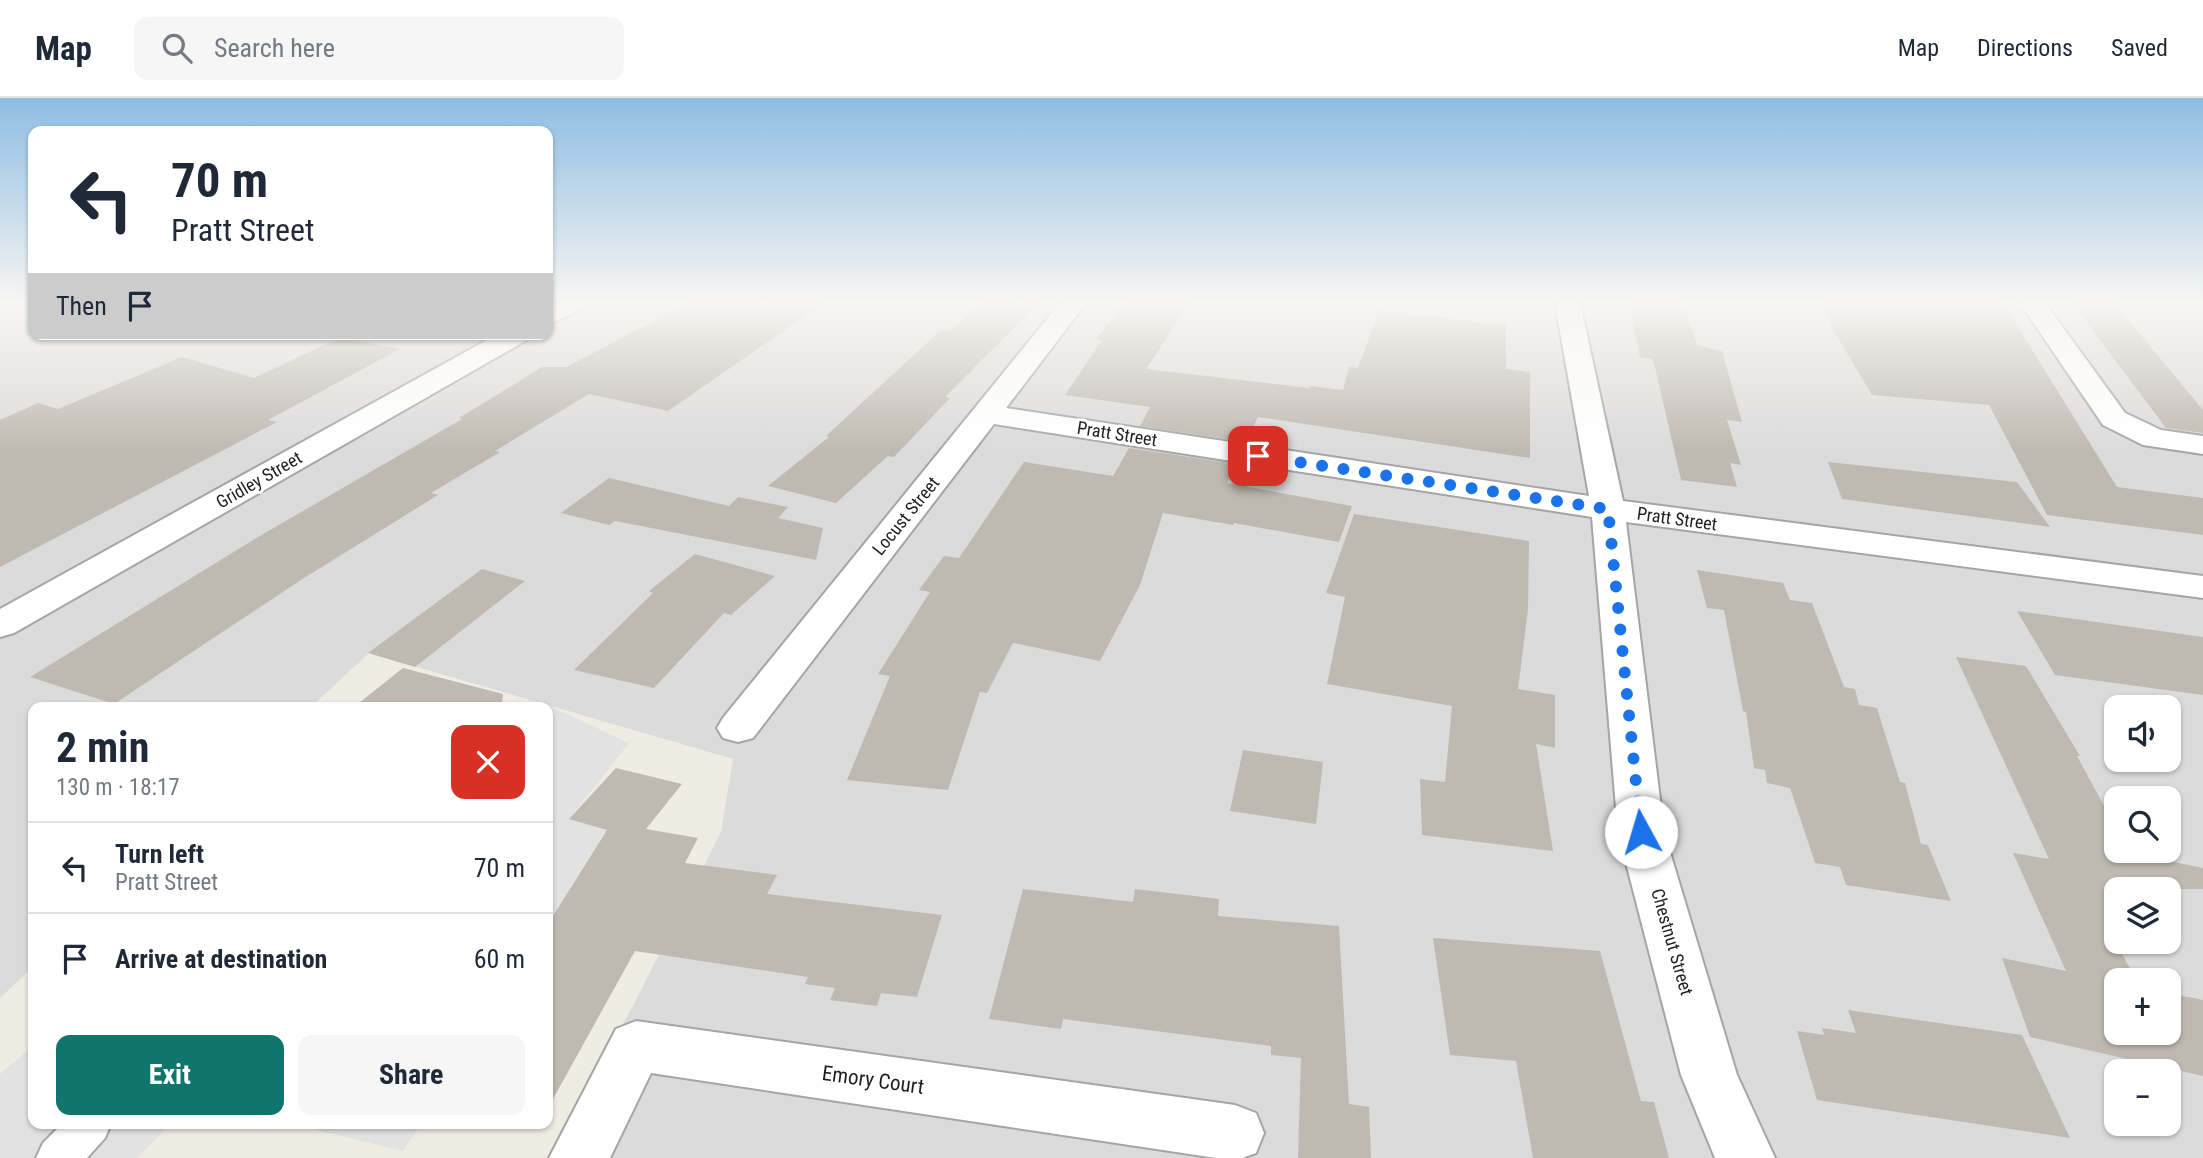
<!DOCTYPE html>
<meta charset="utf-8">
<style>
body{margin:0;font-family:"Roboto Condensed",sans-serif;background:#f6f6f7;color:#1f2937;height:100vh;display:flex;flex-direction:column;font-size:26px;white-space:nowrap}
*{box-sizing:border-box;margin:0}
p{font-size:23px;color:#747a83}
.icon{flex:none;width:38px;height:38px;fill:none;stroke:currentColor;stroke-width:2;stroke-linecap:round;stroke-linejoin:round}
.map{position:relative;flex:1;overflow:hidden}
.side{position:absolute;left:28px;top:604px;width:525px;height:427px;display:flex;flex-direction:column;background:#fff;border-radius:14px;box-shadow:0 2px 5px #0004}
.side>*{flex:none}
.guide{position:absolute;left:28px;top:28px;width:525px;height:214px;border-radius:14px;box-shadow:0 2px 5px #0004;background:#fff;color:#1f2937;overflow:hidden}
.tools{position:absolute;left:2104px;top:597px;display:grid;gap:14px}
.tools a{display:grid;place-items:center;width:77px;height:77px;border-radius:14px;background:#fff;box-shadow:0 2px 5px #0004;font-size:35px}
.pin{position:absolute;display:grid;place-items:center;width:60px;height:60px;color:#fff;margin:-30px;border-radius:14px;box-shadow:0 4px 10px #0006}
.me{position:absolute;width:77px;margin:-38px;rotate:354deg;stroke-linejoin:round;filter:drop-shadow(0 0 5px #0008)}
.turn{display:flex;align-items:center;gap:24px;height:147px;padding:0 28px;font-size:32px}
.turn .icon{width:91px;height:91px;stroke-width:2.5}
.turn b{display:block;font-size:49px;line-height:60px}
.then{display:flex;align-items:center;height:66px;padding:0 28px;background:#0003;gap:14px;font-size:26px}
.round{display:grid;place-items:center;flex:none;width:74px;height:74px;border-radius:14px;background:#f6f6f7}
.summary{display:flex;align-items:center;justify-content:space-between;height:119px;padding:0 28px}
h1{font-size:42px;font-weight:700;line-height:52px}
.button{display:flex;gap:14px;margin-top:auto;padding:14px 28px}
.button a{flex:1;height:80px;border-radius:14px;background:#0f766e;color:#fff;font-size:28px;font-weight:700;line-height:80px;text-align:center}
.button a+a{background:#f6f6f7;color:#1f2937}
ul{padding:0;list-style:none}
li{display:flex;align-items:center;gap:21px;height:91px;padding:0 28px;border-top:2px solid #e0e1e3}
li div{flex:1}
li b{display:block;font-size:26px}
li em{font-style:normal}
header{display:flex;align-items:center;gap:42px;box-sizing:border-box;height:98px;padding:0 35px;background:#fff;border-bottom:2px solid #e0e1e3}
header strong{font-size:33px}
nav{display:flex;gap:38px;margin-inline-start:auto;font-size:24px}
.search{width:490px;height:63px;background:#f6f6f7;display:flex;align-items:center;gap:18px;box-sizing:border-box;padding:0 24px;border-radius:14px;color:#747a83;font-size:26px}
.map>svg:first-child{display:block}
.residential{fill:#dcdbdb;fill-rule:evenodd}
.parking{fill:#e2e2e2}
.building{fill:#bfb9b1}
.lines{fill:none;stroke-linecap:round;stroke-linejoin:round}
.lane-casing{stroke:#a5a5a5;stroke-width:4}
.street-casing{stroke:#a5a5a5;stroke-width:4}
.lane{fill:#fff;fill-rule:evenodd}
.street{fill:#fff;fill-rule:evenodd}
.route{stroke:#1a73e8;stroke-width:12;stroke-dasharray:0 21.6}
.labels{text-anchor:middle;stroke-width:6;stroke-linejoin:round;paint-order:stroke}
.street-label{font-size:18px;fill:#1e1e1e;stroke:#fff}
.near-street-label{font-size:21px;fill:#1e1e1e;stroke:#fff}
</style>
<header>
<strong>Map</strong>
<div class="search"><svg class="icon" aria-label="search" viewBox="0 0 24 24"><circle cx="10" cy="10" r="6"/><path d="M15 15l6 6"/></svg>Search here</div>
<nav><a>Map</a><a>Directions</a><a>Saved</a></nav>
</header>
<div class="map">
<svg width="2203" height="1060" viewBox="0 0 2203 1060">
<rect width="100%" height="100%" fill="#efece4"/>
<!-- residential -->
<path class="residential" d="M0,205H33V236H548V205H2203V1060H549L635,904L721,734L733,661L369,555L311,609H33V869L0,900ZM2116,609H2168V662H2116ZM2116,700H2168V752H2116ZM2116,791H2168V844H2116ZM2116,882H2168V934H2116ZM2116,973H2168V1026H2116Z"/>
<!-- parking -->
<g class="parking">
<polygon points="547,607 629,645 569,721 607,731 548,826"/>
<polygon points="33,948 33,1026 170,1026 137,1060 0,1060 0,976"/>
<polygon points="292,1026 421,1026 403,1053"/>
</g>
<!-- building -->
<g class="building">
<polygon points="689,205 824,205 668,313 589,296 495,353 500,354 431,395 438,397 304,480 114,606 30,579 258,439 462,321 459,320 542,269 566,269"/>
<polygon points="980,205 1039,205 945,299 950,300 894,359 888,358 836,405 768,388 829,339 826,338 942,231 950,233"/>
<polygon points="1124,205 1190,205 1146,271 1309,290 1310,288 1343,292 1349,269 1358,270 1379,213 1506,227 1506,271 1530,274 1530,360 1258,319 1246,344 1140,328 1150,309 1065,297 1102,242 1096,241"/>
<polygon points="1630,205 1683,205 1697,247 1722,253 1742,324 1727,322 1741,367 1730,365 1737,389 1681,382 1654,265 1651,261 1640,259"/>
<polygon points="1822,205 2003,205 2117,389 2203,400 2203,437 2047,417 1989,307 1872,297 1835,235"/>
<polygon points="2072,205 2114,205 2203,312 2203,335 2166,330"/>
<polygon points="341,239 400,251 268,322 277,324 0,469 0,322 38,305 58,311 182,259 254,280"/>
<polygon points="1129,350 1236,366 1227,385 1352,408 1339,444 1234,425 1233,427 1163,415 1140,487 1100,563 1013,545 987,595 980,594 948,692 847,682 890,578 878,576 930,494 919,492 944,458 959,460 1024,364 1113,378"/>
<polygon points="1828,364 2017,384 2050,429 1842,401"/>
<polygon points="609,380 729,408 738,399 788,409 778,420 823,430 816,462 615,423 609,427 561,415"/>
<polygon points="1354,416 1529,443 1528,511 1518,591 1555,597 1555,650 1536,646 1553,753 1422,737 1420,681 1445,684 1452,608 1327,586 1345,499 1326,495"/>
<polygon points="695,456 775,478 731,517 724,515 654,590 574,572 653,495 649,493"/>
<polygon points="482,471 525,483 415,569 368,555"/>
<polygon points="1697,472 1783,485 1790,502 1812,505 1844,589 1855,591 1859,607 1877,610 1900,684 1905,685 1921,746 1928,747 1951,803 1846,787 1840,769 1815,765 1790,690 1767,685 1765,672 1754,670 1746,614 1743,613 1724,512 1707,510"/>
<polygon points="2017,513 2203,539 2203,597 2055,577"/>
<polygon points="1956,559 2026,568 2080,658 2077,658 2116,730 2116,752 2203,770 2203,791 2116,791 2116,844 2136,882 2116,882 2116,934 2168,934 2168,895 2203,902 2203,978 2030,939 2002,860 2066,873 2013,755 2049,761"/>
<polygon points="403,570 503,596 501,609 354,609"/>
<polygon points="1243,652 1323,664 1316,726 1230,713"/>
<polygon points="616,670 682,686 646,731 698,740 685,765 777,777 767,796 942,817 917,899 881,895 877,908 830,902 835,890 805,886 808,879 635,853 548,1010 548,826 607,732 569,721"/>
<polygon points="1023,791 1133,804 1135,791 1219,801 1218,818 1339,828 1349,1006 1369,1009 1371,1060 1298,1060 1301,960 1271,957 1271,948 1063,921 1061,931 989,921"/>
<polygon points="1433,840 1600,853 1641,1003 1654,1004 1669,1060 1533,1060 1516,963 1450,957"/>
<polygon points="1848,912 2022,937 2070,1040 1817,1002 1797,933 1824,937 1822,930 1856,935"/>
</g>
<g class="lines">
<!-- lane casing -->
<g class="lane-casing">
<polygon id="lane" points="62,1026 111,1026 105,1040 87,1060 36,1060 43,1045"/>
</g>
<!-- street casing -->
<g class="street-casing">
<g id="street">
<polygon points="556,205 587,205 583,210 548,227 548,209"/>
<polygon points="1060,205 1086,205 1006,310 1589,398 1555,205 1580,205 1623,403 2203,478 2203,500 1626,424 1664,734 1737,977 1775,1060 1715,1060 1681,977 1618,734 1592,419 994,326 753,640 738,644 723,640 717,630 723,620"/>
<polygon points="2020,205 2045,205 2125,315 2161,332 2203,338 2203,356 2143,347 2103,327"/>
<polygon points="498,236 531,236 527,242 14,535 0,539 0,511"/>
<polygon points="636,923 1235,1007 1256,1015 1264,1035 1256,1055 1242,1060 1216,1060 651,975 610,1060 549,1060 616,931"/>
</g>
</g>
<!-- lane -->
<use href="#lane" class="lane"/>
<!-- street -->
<use href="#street" class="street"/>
</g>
<!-- sky -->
<linearGradient id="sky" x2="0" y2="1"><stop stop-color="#8dbde3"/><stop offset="0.58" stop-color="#f8f6f3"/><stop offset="1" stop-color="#f8f6f3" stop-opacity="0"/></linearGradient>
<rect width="2203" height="353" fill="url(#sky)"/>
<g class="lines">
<!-- route -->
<polyline class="route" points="1258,358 1608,411 1641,734"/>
</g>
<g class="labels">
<!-- street labels -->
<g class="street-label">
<text transform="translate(1117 336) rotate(9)" y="6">Pratt Street</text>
<text transform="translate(259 382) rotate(-30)" y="6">Gridley Street</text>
<text transform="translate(906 418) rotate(-51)" y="6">Locust Street</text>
<text transform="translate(1677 421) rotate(8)" y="6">Pratt Street</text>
<text transform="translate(1672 844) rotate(74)" y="6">Chestnut Street</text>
</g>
<!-- near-street labels -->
<g class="near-street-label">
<text transform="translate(873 982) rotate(8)" y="7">Emory Court</text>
</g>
</g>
</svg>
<div class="tools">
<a><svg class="icon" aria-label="sound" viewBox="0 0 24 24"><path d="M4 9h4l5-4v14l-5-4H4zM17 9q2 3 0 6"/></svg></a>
<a><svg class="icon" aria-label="search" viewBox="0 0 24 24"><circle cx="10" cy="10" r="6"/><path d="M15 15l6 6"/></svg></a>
<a><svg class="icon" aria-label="layers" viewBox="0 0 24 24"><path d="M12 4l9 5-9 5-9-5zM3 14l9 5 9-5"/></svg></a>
<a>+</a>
<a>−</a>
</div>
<div class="pin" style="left:1258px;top:358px;background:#d93025"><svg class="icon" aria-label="arrive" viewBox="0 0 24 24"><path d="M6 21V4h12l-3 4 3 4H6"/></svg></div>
<svg class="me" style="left:1641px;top:734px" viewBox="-20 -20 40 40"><circle r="19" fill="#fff"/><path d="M0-13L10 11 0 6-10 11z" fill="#1a73e8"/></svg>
<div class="guide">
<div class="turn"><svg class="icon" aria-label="left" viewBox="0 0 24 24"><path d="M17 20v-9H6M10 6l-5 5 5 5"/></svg><div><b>70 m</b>Pratt Street</div></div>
<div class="then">Then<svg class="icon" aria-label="arrive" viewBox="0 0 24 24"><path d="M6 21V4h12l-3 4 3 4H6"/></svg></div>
</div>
<section class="side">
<div class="summary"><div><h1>2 min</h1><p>130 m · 18:17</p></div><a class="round" style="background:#d93025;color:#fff"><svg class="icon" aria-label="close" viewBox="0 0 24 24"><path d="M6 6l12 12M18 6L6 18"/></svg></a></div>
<ul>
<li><svg class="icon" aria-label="left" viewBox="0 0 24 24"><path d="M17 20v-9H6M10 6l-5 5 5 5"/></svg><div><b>Turn left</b><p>Pratt Street</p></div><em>70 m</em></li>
<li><svg class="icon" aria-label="arrive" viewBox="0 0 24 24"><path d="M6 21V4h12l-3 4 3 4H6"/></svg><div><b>Arrive at destination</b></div><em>60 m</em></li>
</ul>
<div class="button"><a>Exit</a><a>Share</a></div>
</section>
</div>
